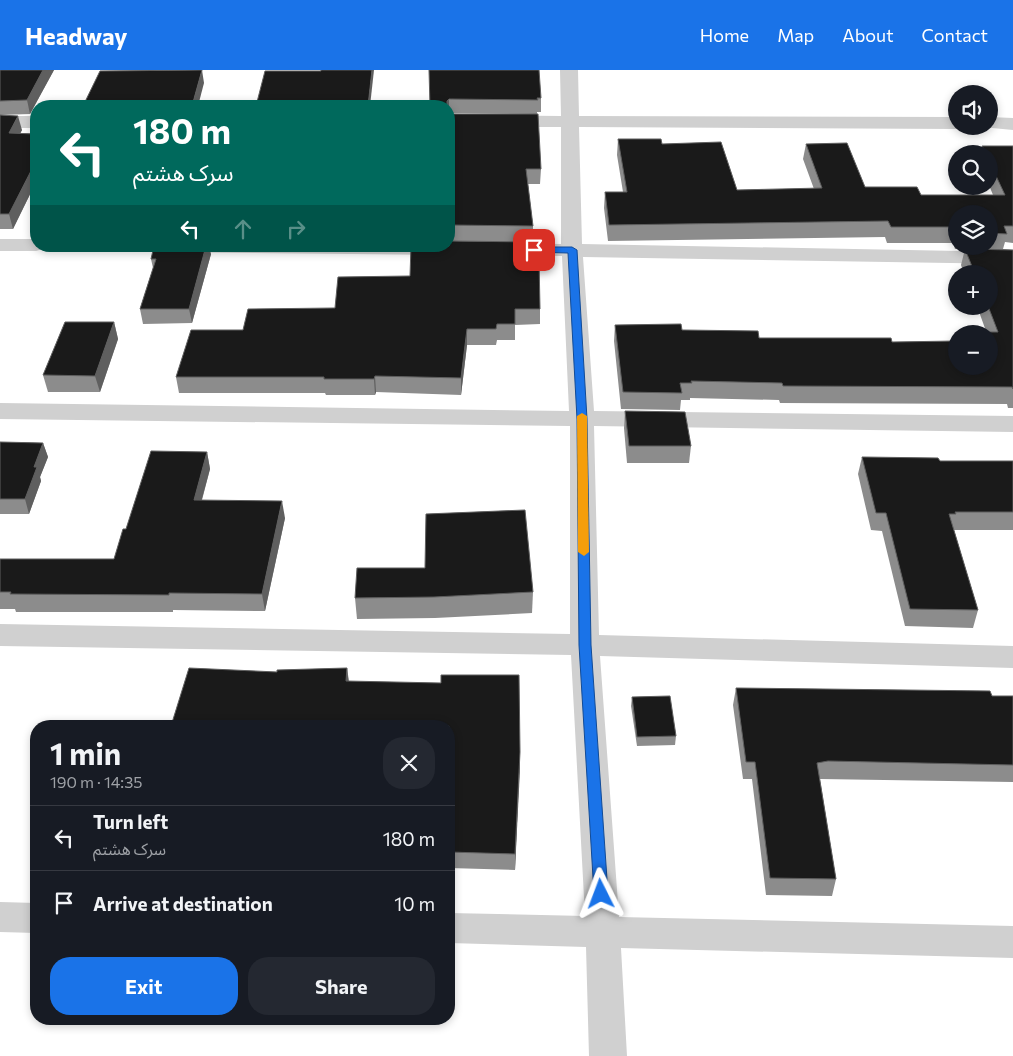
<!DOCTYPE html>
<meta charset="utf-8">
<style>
body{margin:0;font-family:Commissioner,"Noto Sans Arabic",sans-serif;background:#242831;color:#f1f3f6;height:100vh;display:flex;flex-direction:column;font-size:19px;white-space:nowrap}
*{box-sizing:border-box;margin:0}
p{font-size:16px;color:#9ea1a6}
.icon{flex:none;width:28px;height:28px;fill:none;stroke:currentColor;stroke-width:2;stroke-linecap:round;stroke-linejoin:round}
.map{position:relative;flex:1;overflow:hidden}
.side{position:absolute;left:30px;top:650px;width:425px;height:305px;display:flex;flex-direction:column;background:#171b24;border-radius:20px;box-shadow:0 2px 8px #0003}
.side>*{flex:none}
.guide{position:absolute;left:30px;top:30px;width:425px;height:152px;border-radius:20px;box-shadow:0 2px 8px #0003;background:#00695c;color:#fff;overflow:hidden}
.buttons{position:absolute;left:948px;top:15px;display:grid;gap:10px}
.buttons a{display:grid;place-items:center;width:50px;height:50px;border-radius:50%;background:#171b24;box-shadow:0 2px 8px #0003;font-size:25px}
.pin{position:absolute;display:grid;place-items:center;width:42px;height:42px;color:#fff;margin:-21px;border-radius:10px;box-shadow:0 2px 8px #0006}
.me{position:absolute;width:55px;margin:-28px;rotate:357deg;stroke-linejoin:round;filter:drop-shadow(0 0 4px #0008)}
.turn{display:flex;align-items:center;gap:18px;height:105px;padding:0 20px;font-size:22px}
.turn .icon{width:65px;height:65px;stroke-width:2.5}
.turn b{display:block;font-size:35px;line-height:42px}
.lanes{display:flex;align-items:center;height:48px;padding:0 20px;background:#0003;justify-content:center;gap:25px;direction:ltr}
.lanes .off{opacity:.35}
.round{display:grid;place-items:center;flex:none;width:52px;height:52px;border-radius:20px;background:#242831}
.head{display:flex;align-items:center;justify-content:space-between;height:85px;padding:0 20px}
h1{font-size:30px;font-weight:700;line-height:38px}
.button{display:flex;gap:10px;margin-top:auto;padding:10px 20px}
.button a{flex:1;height:58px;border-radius:20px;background:#1a73e8;color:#fff;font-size:20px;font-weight:700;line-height:58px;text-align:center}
.button a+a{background:#242831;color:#f1f3f6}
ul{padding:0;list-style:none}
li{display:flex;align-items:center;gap:15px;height:65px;padding:0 20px;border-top:1px solid #363941}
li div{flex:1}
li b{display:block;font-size:19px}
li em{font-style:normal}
header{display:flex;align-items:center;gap:30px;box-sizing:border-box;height:70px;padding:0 25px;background:#1a73e8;color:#fff}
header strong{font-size:24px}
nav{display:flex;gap:28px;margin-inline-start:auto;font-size:18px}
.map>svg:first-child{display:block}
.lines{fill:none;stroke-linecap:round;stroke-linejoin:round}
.minor{fill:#d0d0d0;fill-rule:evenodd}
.wall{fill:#8c8c8c;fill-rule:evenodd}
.shaded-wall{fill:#5f5f5f}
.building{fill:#1a1a1a;stroke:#5f5f5f}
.route{fill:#1a73e8;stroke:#114b97}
.slow{fill:#f59e0b}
</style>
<header>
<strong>Headway</strong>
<nav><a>Home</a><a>Map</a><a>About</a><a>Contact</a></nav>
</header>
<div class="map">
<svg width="1013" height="986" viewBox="0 0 1013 986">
<rect width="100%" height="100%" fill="#fff"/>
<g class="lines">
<!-- minor -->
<g class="minor">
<polygon points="560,0 578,0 579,46 956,47 956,56 963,56 956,59 579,57 582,174 1013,182 1013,194 583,187 594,341 1013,346 1013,362 594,356 599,565 1013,576 1013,598 600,586 619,847 1013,856 1013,888 621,878 627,986 589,986 586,877 449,873 449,843 585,846 571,585 0,576 0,554 570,564 570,356 0,349 0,333 569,341 562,186 497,185 490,183 486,179 490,175 497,173 561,174 561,57 449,57 449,45 561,46"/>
<rect x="0" y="46" width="36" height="12"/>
<polygon points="989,47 1013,48 1013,60 982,57 989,56"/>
<polygon points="0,169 36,169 36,176 46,176 43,179 36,181 0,181"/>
<polygon points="449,173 456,175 460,179 456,183 449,185 169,182 162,180 159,176 449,176"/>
<polygon points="0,832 36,833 36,863 0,862"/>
</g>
</g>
<!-- wall -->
<g class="wall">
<polygon points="0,0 54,0 30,44 0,45"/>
<polygon points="429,0 541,28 541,42 537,42 537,44 449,43 449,36"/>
<polygon points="449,44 541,99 540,114 528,114 533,156 533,172 449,171"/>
<polygon points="0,45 22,60 20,63 36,64 36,112 13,159 0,159"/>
<path d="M618,69L662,74L737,120L814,119L803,89L806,74L865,117L921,125H993L989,115V84H980L982,76H1013V173L1005,172L1003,179L1013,180V338H1008L1007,334L780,333L779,330L690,328V330H681L680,340L621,339L614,271L615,255L682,260L759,268L892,272L989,296V264H987L977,236H989V204H964L961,195L965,179H955L953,173H887L885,167L608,171L604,138L605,122H623L617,85ZM956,144H989V176H956Z"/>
<polygon points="211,184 192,253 143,254 140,239 153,198 151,189"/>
<polygon points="537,190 540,239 540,254 515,255 515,270 497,270 496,275 467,275 461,325 376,322 375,325 326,325 325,323 179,323 176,307 243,260 335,238 410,206"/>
<polygon points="114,252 118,269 100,322 48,322 43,305"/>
<polygon points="625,341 691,376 689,393 627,393 624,358"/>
<polygon points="0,372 43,373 48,387 40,407 41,411 29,444 0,444"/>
<polygon points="207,382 210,399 202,430 285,448 265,541 173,540 173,542 16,542 15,539 0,539 0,489 114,489 126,459"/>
<polygon points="862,387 940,391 1013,391 1013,460 954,460 978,540 973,558 905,556 882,461 871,460 858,404"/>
<polygon points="533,522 532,543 435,548 357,549 355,528"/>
<polygon points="347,598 349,611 520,682 515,800 449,798 449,656 277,602"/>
<polygon points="736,618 992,626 1013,626 1013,712 820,709 836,809 832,826 766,825 752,709 743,709 733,635"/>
<polygon points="632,627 676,666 675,675 637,676 631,636"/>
</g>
<!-- shaded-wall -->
<g class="shaded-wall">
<polygon points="43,0 54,0 30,44 27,30"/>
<polygon points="202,0 204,13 198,36 192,36"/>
<polygon points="372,0 374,0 370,36 368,36"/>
<polygon points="449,29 449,43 449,36 447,36 447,31"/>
<polygon points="18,46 22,60 13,78 9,63"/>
<polygon points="36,94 36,112 13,159 9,144 34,95"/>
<polygon points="206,176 209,176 211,184 192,253 189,239"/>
<polygon points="114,252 118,269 100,322 95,306"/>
<polygon points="467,259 467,275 461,325 461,308"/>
<polygon points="375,306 376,322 375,325 374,309"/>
<polygon points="43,373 48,387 40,407 41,411 29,444 25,429 34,397"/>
<polygon points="207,382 210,399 197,447 194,430"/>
<polygon points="282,431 285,448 265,541 262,524"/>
<polygon points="347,598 349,616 346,611"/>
<polygon points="520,682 520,699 515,800 515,784"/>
</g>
<!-- building -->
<g class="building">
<polygon points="0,0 43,0 27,30 0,31"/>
<polygon points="202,0 192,36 83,36 100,1"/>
<polygon points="321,0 372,0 368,36 256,36 265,1 321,1"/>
<polygon points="429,0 539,0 541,28 537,28 538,30 449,29 447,31 447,36 430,36"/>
<polygon points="449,44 538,44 541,99 526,99 533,156 449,155"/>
<polygon points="0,45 18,46 9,63 36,64 36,94 34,95 9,144 0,144"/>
<polygon points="618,69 661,69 662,74 721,72 737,120 822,118 806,74 847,73 865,117 917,117 921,125 1005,125 989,91 989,84 986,84 982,76 1013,76 1013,156 1004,156 1007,164 989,163 989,144 956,144 956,157 891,157 888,151 609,155 605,122 627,122"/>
<polygon points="449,171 535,172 537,190 539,190 540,239 515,239 515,254 497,254 496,259 467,259 461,308 375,306 374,309 324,309 324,307 176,307 191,260 243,260 248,239 335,238 338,207 410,206 411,176 449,176"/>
<polygon points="154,176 206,176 189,239 140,239 156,189 151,189"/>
<polygon points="965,179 1013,180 1013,319 1012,317 783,316 782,313 691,311 692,313 680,313 682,323 623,322 615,255 681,254 682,260 758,261 759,268 891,268 892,272 956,271 956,296 989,296 989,271 993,271 990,262 998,262 988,236 989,236 989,204 975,204"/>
<polygon points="65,252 114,252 95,306 43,305"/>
<polygon points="625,341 685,342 691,376 629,376"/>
<polygon points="0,372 43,373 34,397 37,397 25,429 0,429"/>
<polygon points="151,381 207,382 194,430 282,431 262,524 169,523 169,525 10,524 11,522 0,522 0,489 114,489 123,459 126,459"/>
<polygon points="862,387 938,388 940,391 1013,391 1013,442 955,442 956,444 949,444 978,540 910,539 886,443 876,443"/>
<polygon points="525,440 533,522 434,527 355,528 357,498 425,498 426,444"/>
<polygon points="189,598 277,602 277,600 347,598 346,611 441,613 441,605 519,605 520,682 515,784 449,782 449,656 171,656"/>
<polygon points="736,618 990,621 992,626 1013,626 1013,695 828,691 817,693 836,809 770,808 755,692 746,692"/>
<polygon points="670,626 676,666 637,667 632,627"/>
</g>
<!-- route -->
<polygon class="route" points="534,177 572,177 577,180 587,349 591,575 608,824 606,829 601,830 596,829 594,824 579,575 577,349 568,183 531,182 530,180"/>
<!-- slow -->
<polygon class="slow" points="582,343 587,346 589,482 584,486 578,482 577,346"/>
</svg>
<div class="buttons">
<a><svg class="icon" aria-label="sound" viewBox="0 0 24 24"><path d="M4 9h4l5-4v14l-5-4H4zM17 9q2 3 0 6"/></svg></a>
<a><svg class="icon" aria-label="search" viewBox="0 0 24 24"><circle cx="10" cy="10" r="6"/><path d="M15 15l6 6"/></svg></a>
<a><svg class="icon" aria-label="layers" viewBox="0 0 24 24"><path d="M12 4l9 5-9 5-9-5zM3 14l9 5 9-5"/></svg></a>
<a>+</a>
<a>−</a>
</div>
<div class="pin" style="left:534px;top:180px;background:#d93025"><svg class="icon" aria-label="arrive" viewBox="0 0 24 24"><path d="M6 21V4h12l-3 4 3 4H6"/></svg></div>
<svg class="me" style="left:601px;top:824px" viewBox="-20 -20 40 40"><path d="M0-17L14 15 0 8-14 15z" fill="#1a73e8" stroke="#fff" stroke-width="4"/></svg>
<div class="guide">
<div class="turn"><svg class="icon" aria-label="left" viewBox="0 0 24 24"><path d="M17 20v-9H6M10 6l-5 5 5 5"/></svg><div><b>180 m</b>سرک هشتم</div></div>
<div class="lanes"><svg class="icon" aria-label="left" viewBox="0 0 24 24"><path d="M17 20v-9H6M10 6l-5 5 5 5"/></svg><svg class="icon off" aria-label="ahead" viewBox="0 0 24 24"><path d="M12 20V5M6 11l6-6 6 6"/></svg><svg class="icon off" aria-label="right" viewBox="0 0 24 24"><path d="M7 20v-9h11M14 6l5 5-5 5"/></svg></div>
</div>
<section class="side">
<div class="head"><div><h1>1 min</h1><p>190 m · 14:35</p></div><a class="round"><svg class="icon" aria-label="close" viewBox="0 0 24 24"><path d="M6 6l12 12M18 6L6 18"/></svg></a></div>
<ul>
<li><svg class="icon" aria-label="left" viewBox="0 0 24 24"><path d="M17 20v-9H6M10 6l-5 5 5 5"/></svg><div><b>Turn left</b><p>سرک هشتم</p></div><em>180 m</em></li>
<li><svg class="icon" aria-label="arrive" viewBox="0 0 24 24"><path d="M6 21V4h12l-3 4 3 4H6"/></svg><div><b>Arrive at destination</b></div><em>10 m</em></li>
</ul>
<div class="button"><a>Exit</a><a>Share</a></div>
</section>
</div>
